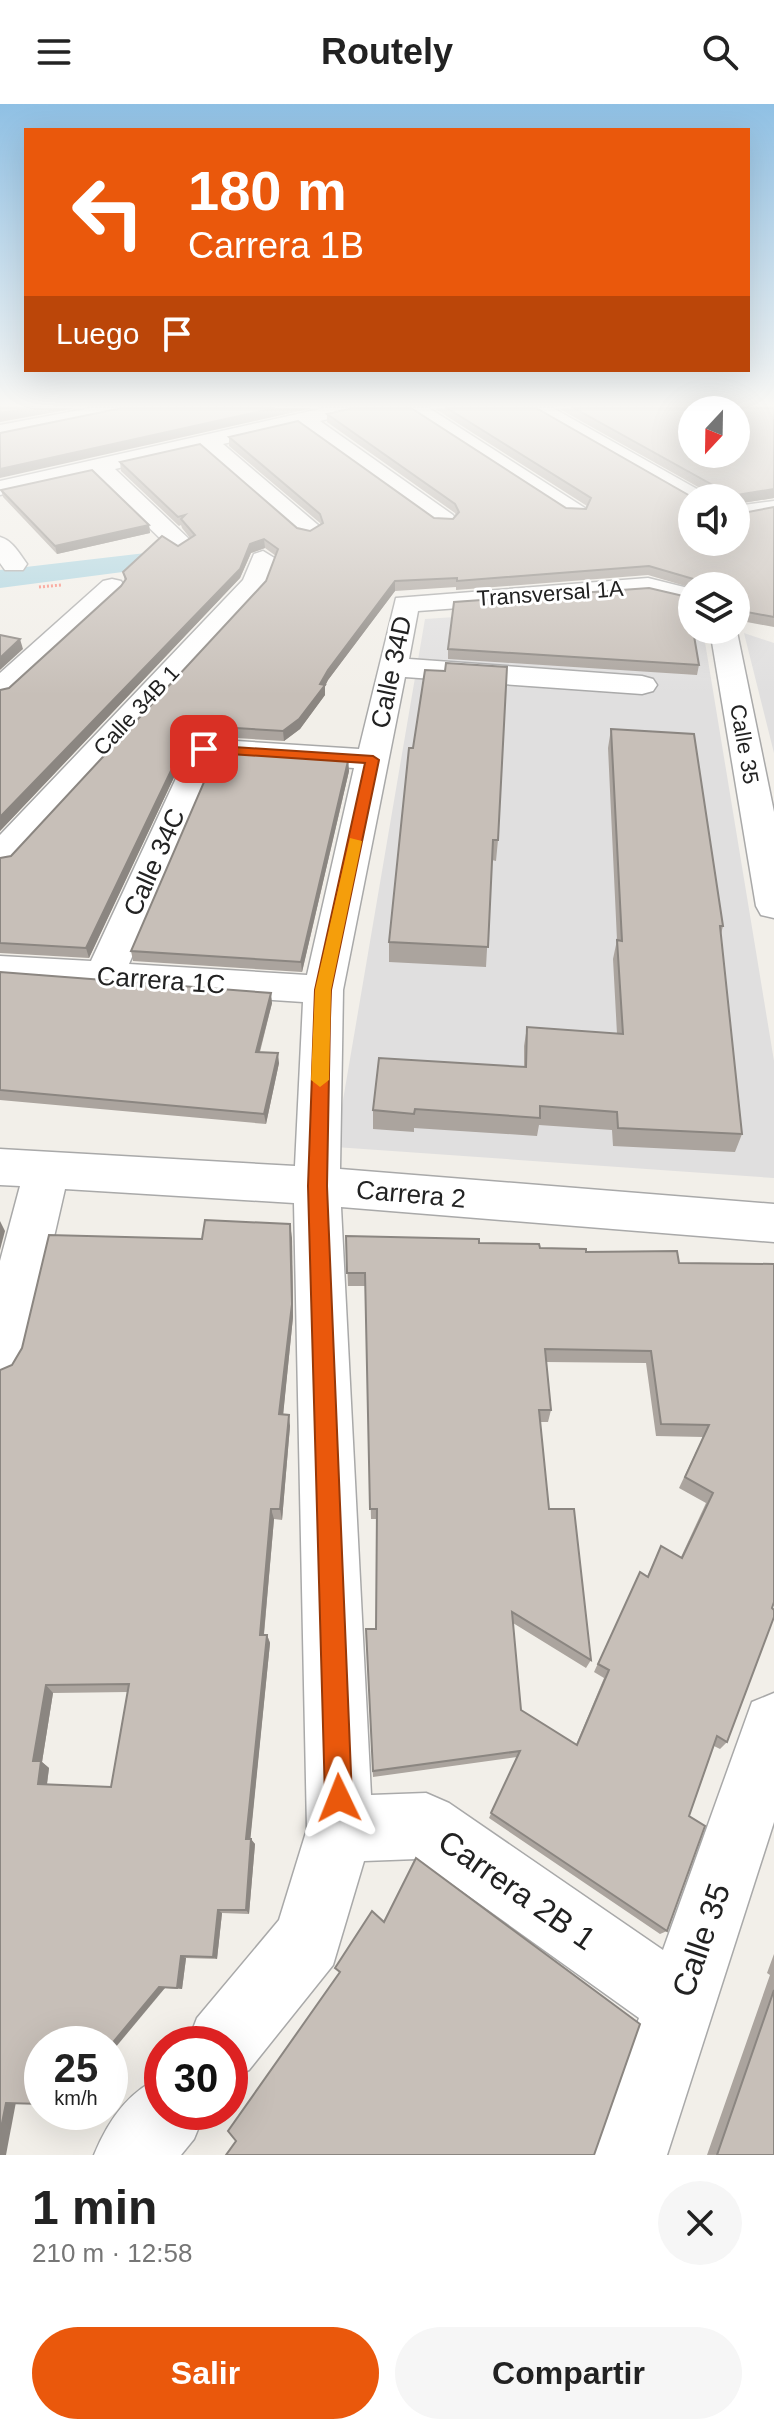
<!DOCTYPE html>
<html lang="es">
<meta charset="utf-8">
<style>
body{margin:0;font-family:Arial,sans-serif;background:#f6f6f6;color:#222;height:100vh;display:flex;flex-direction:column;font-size:30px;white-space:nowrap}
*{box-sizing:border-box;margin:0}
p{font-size:26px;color:#767676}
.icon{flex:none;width:44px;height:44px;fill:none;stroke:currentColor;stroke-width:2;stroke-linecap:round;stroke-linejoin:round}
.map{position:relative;height:2051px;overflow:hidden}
.sheet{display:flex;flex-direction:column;background:#fff;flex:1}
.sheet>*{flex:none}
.hud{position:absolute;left:24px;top:24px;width:726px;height:244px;border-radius:0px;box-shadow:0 8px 32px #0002;background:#ea580c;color:#fff;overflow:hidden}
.needle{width:52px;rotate:202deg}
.fabs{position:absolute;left:678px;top:292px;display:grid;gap:16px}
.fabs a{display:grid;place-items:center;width:72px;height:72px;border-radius:50%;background:#fff;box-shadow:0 8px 32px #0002;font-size:40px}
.speed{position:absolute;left:24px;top:1922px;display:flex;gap:16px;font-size:40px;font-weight:700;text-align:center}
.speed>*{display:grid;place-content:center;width:104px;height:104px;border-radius:50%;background:#fff;box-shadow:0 8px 32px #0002;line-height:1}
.speed small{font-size:20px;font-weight:400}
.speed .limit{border:12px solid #d22;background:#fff;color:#111}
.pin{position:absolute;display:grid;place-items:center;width:68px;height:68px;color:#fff;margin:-34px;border-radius:16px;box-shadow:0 4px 12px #0006}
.me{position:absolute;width:88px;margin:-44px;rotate:358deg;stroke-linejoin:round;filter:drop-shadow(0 0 6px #0008)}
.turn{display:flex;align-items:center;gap:28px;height:168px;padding:0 32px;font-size:36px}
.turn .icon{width:104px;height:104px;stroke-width:2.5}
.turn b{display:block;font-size:56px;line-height:68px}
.then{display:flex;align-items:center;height:76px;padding:0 32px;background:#0003;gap:16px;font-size:30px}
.round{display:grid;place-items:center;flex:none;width:84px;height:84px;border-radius:42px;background:#f6f6f6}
.headline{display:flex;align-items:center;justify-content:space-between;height:136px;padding:0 32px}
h1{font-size:48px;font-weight:700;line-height:60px}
.primary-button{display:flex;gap:16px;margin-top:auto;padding:16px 32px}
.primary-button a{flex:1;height:92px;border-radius:48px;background:#ea580c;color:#fff;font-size:32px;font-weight:700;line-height:92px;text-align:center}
.primary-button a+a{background:#f6f6f6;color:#222}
header{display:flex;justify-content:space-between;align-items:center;height:104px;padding:0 32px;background:#fff;font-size:36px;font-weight:700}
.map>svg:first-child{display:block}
.residential{fill:#e0dfdf}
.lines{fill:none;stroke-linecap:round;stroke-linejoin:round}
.canal{fill:#aad3df;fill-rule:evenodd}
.minor-casing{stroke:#a9a9a9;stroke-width:3}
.path{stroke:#fa8072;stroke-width:3;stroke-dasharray:2 2;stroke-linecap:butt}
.minor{fill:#fff;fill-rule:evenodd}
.wall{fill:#aba49e;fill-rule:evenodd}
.shaded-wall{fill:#8b8681}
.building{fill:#c7bfb8;stroke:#8b8681;stroke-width:2;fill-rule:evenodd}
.route{fill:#ea580c;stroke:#983908;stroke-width:2}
.slow{fill:#f59e0b}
.labels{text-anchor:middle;stroke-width:6;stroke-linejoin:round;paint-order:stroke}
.far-street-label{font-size:22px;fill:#222;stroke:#fff}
.street-label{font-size:26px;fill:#222;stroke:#fff}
.near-street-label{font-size:32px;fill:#222;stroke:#fff}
</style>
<header><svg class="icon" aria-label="menu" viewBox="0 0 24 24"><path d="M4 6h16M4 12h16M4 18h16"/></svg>Routely<svg class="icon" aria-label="search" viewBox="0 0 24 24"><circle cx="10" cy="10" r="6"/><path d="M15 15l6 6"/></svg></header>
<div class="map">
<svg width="774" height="2051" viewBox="0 0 774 2051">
<rect width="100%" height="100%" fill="#f2efe9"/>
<!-- residential -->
<g class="residential">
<polygon points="649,500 692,508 692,526 703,526 774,957 774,1074 335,1043 425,515"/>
<polygon points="744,529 774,539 774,649"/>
</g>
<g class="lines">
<!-- canal -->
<polygon class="canal" points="197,443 207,445 211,451 207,457 0,484 0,466"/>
<!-- minor casing -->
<g class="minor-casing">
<g id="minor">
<polygon points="91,304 132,304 121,310 0,335 0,321"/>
<polygon points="324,304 360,304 357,308 320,317 453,411 456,416 453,421 435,421 299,322 223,340 318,421 322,426 309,434 300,431 202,345 115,365 189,435 193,440 180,448 171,445 94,370 0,391 0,377"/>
<polygon points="404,304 429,304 588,406 585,411 567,411"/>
<polygon points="527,304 553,304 713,394 692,394 692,399"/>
<polygon points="774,397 774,411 736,416 736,402"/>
<path d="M0,433C13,437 19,449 27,460L23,466H5L0,459Z"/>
<polygon points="263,447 276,455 265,484 12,760 0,763 0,731 243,476 254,450"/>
<path d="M648,474L692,485V501L648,490L418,507L409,555L642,572L653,575L657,581L653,587L642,590L405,573L343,886L340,1065L774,1100V1138L341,1103L371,1691L426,1689L449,1699L663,1846L752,1598L774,1589V1718L667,2051H591L639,1914L417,1755L364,1757L333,1861L249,1966L230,1974V1940H187L197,1914L279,1816L307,1725L294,1099L65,1085L26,1255L18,1271L0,1278V1157L20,1082L0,1081V1045L295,1062L303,898L0,878V852L91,857L193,638L204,635L359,645L396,494ZM216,655L354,664L307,871L129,860Z"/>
<polygon points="112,475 121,477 125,483 121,489 11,591 0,594 0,569 103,477"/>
<polygon points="736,523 774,708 774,814 761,811 756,802 710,526 736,526"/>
<path d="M162,1973V2008H205L194,2035L181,2051H94C108,2017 128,1987 162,1973Z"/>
</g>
</g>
<!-- path -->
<polyline class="path" points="39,483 61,481"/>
<!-- minor -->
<use href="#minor" class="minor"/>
</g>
<!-- wall -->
<g class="wall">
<polygon points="434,304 536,304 692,393 707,388 558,304 774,304 774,396 774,394 736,400 736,394 692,394 738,410 774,403 774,523 736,516 736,482 692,482 692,484 648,471 456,486 456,483 395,487 328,576 325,582 325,591 300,625 284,637 204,632 192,635 89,854 0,849 0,754 11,752 266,477 276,452 265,444 251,449 240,474 0,727 0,586 9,584 121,482 125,477 123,468 178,442 190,434 182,424 181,421 179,422 121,367 120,358 297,424 310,427 321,421 320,419 229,342 229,333 434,414 453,415 456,412 455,409 327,318 327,310 566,404 586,405 587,402"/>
<polygon points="1,386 149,421 150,429 57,450 3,393"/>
<polygon points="692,494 692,507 690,507 699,561 697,571 448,555 448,545"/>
<polygon points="611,625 723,822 721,830 742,1030 735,1048 613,1042 612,1026 539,1021 537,1032 414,1024 414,1028 373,1025 373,1006 524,963 524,942 527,923 617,930 613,855 617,836 608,644"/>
<polygon points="409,644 498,736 496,757 492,756 486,863 389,858 389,838"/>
<polygon points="348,657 349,667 302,868 133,857 131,847"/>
<polygon points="0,868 272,899 260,948 279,959 266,1020 0,996"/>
<path d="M346,1132L479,1139L586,1148L679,1159L774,1160L727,1638L720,1645L714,1642L689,1712L667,1827L660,1830L489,1714L517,1653L373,1673L366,1525H376L377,1415H371L365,1182H348ZM546,1258L646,1259L656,1332L703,1333L679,1384L706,1399L681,1453L661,1442L647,1473L640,1468L594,1568L604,1574L576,1641L521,1606L513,1519L586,1564L591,1556L549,1405L540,1318H548L551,1306Z"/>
<path d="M292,1134L293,1213L283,1310L290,1322L282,1416L274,1415L264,1531H267L270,1539L250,1735L255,1740L249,1810L222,1809L217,1855L186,1854L182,1885L165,1884L16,2000L12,1261L202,1135ZM128,1588L111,1683L47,1681L49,1664L42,1658L53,1589Z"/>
<polygon points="774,1850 774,2051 707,2051 770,1871 767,1869"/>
</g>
<!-- shaded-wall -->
<g class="shaded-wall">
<polygon points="30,304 77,304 0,318 0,309"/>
<polygon points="275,304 313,304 0,374 0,365"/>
<polygon points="774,385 774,394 736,400 736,391"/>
<polygon points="149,421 150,429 57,450 55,442"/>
<polygon points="264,435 265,444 251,449 240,474 0,727 0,713 250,440"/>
<polygon points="395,477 395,487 328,576 325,582 325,591 300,625 284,637 283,627"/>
<polygon points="20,535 23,545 0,566 0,554"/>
<polygon points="203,622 204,632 192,635 89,854 86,844 191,625"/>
<polygon points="348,657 349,667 302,868 301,858"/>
<polygon points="271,889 272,899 257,957 256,948"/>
<polygon points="278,949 279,959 266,1020 264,1010"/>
<polygon points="0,1117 5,1127 0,1146"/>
<polygon points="290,1120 292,1134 293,1213 282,1322 279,1310"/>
<polygon points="289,1311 290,1322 282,1416 280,1405"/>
<polygon points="271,1405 274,1415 263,1539 260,1531"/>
<polygon points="267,1531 270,1539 250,1739 246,1735"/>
<polygon points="46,1581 53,1589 42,1658 49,1664 46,1686 38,1680 33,1657"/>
<polygon points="251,1735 255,1740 249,1810 246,1806"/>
<polygon points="218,1806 222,1809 217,1855 213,1853"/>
<polygon points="181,1852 186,1854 182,1885 177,1884"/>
<polygon points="159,1883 165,1884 110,1950 110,1942"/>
<polygon points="16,1998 6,2051 0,2051 0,2029 6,1999"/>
</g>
<!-- building -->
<g class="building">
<polygon points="0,304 30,304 0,309"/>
<polygon points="122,304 275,304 0,365 0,329"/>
<path d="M353,304H411L566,404L586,405L591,394L447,304H536L692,393L718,384L574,304H774V385L736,391V394H692V438H736V408L738,410L774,403V513L736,506V482H697V476L649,462L457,477V474L395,477L328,566L320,580L325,581L299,615L283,627L203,622L191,625L86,844L0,839V754L11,752L266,477L278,445L264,435L250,440L240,465L0,713V586L9,584L121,482L126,475L123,468L162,432L178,442L195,431L181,415L185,411L178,413L120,358L200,340L297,424L310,427L323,419L320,410L229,333L298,317L434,414L453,415L459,408L455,400L327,310ZM692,306H736V350H692Z"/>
<polygon points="92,366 149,421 55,442 1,386"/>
<polygon points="649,484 692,494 692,497 688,497 692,518 692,526 693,526 699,561 448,545 454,498"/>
<polygon points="0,531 20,535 0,554"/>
<polygon points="446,559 507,563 498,736 493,736 488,843 389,838 409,644 413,644 425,566 445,567"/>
<polygon points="611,625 694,630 723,822 720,822 742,1030 618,1024 617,1008 540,1002 540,1014 415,1005 414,1010 373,1006 379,954 526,963 527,923 623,930 617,836 622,837"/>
<polygon points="217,648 348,657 301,858 131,847"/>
<polygon points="0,868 271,889 256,948 278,949 264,1010 0,986"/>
<path d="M205,1116L290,1120L292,1200L279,1310L289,1311L280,1405H271L260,1531H267L246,1735H251L246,1806H218L213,1853L181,1852L177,1884L159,1883L110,1942V1940H42V2000L6,1999L0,2029V1266L12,1261L22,1244L49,1131L202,1135ZM129,1580L111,1683L38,1680L41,1657H33L46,1581Z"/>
<path d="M346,1132L479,1135V1139L539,1140L540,1144L586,1145V1148L677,1147L679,1159L774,1160V1498L772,1504L774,1506V1513L727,1638L717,1632L689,1712L705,1722L667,1827L491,1709L520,1647L373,1667L366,1525H376L377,1405H370L365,1169H347ZM545,1245L651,1247L661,1320L709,1321L685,1373L713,1389L682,1454L661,1442L648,1473L640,1468L598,1560L609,1566L577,1641L521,1606L512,1508L591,1556L574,1405H549L539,1306H551Z"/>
<polygon points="416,1754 640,1920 594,2051 226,2051 236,2037 228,2027 340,1868 335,1864 372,1807 384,1818"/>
<polygon points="774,1886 774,2051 717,2051"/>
</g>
<!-- sky -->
<linearGradient id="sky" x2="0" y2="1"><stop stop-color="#8fc0e4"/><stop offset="0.51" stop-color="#f9f8f5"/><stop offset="1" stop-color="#f9f8f5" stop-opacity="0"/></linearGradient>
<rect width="774" height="591" fill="url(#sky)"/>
<!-- route -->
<polygon class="route" points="204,641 373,652 379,656 331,886 330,914 327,1082 352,1694 348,1704 339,1708 329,1704 325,1694 308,1082 315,886 365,659 200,648 198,645"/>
<!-- slow -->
<polygon class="slow" points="350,734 362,737 331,886 329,976 320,983 311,976 315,886"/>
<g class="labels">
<!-- far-street labels -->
<g class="far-street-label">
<text transform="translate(550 489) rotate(-4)" y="8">Transversal 1A</text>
<text transform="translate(136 606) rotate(-47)" y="8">Calle 34B 1</text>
<text transform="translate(745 640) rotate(80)" y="8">Calle 35</text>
</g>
<!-- street labels -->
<g class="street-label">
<text transform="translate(391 568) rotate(-78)" y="9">Calle 34D</text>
<text transform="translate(154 758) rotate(-66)" y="9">Calle 34C</text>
<text transform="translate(161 876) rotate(4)" y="9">Carrera 1C</text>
<text transform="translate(411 1090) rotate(5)" y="9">Carrera 2</text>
</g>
<!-- near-street labels -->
<g class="near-street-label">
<text transform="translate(517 1786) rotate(35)" y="11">Carrera 2B 1</text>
<text transform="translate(701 1836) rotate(-71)" y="11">Calle 35</text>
</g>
</g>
</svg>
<div class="fabs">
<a><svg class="needle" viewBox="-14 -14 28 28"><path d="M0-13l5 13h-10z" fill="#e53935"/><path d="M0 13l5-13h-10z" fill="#767676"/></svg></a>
<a><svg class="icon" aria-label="sound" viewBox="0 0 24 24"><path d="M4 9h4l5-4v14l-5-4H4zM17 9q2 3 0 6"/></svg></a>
<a><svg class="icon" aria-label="layers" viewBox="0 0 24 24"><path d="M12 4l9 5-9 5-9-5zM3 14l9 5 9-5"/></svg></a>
</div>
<div class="speed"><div>25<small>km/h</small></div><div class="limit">30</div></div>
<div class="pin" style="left:204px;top:645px;background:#d93025"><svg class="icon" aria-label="arrive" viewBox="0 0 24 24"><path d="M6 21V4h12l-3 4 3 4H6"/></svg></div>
<svg class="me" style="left:339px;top:1694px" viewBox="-20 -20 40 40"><path d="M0-17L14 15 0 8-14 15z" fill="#ea580c" stroke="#fff" stroke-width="4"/></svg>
<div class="hud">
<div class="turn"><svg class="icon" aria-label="left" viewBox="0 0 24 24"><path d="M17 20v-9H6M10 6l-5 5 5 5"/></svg><div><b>180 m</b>Carrera 1B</div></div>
<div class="then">Luego<svg class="icon" aria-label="arrive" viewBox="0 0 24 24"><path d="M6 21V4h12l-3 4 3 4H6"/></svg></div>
</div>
</div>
<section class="sheet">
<div class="headline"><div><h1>1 min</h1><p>210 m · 12:58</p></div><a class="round"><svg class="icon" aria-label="close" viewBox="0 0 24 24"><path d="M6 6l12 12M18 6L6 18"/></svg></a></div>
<div class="primary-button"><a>Salir</a><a>Compartir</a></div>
</section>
